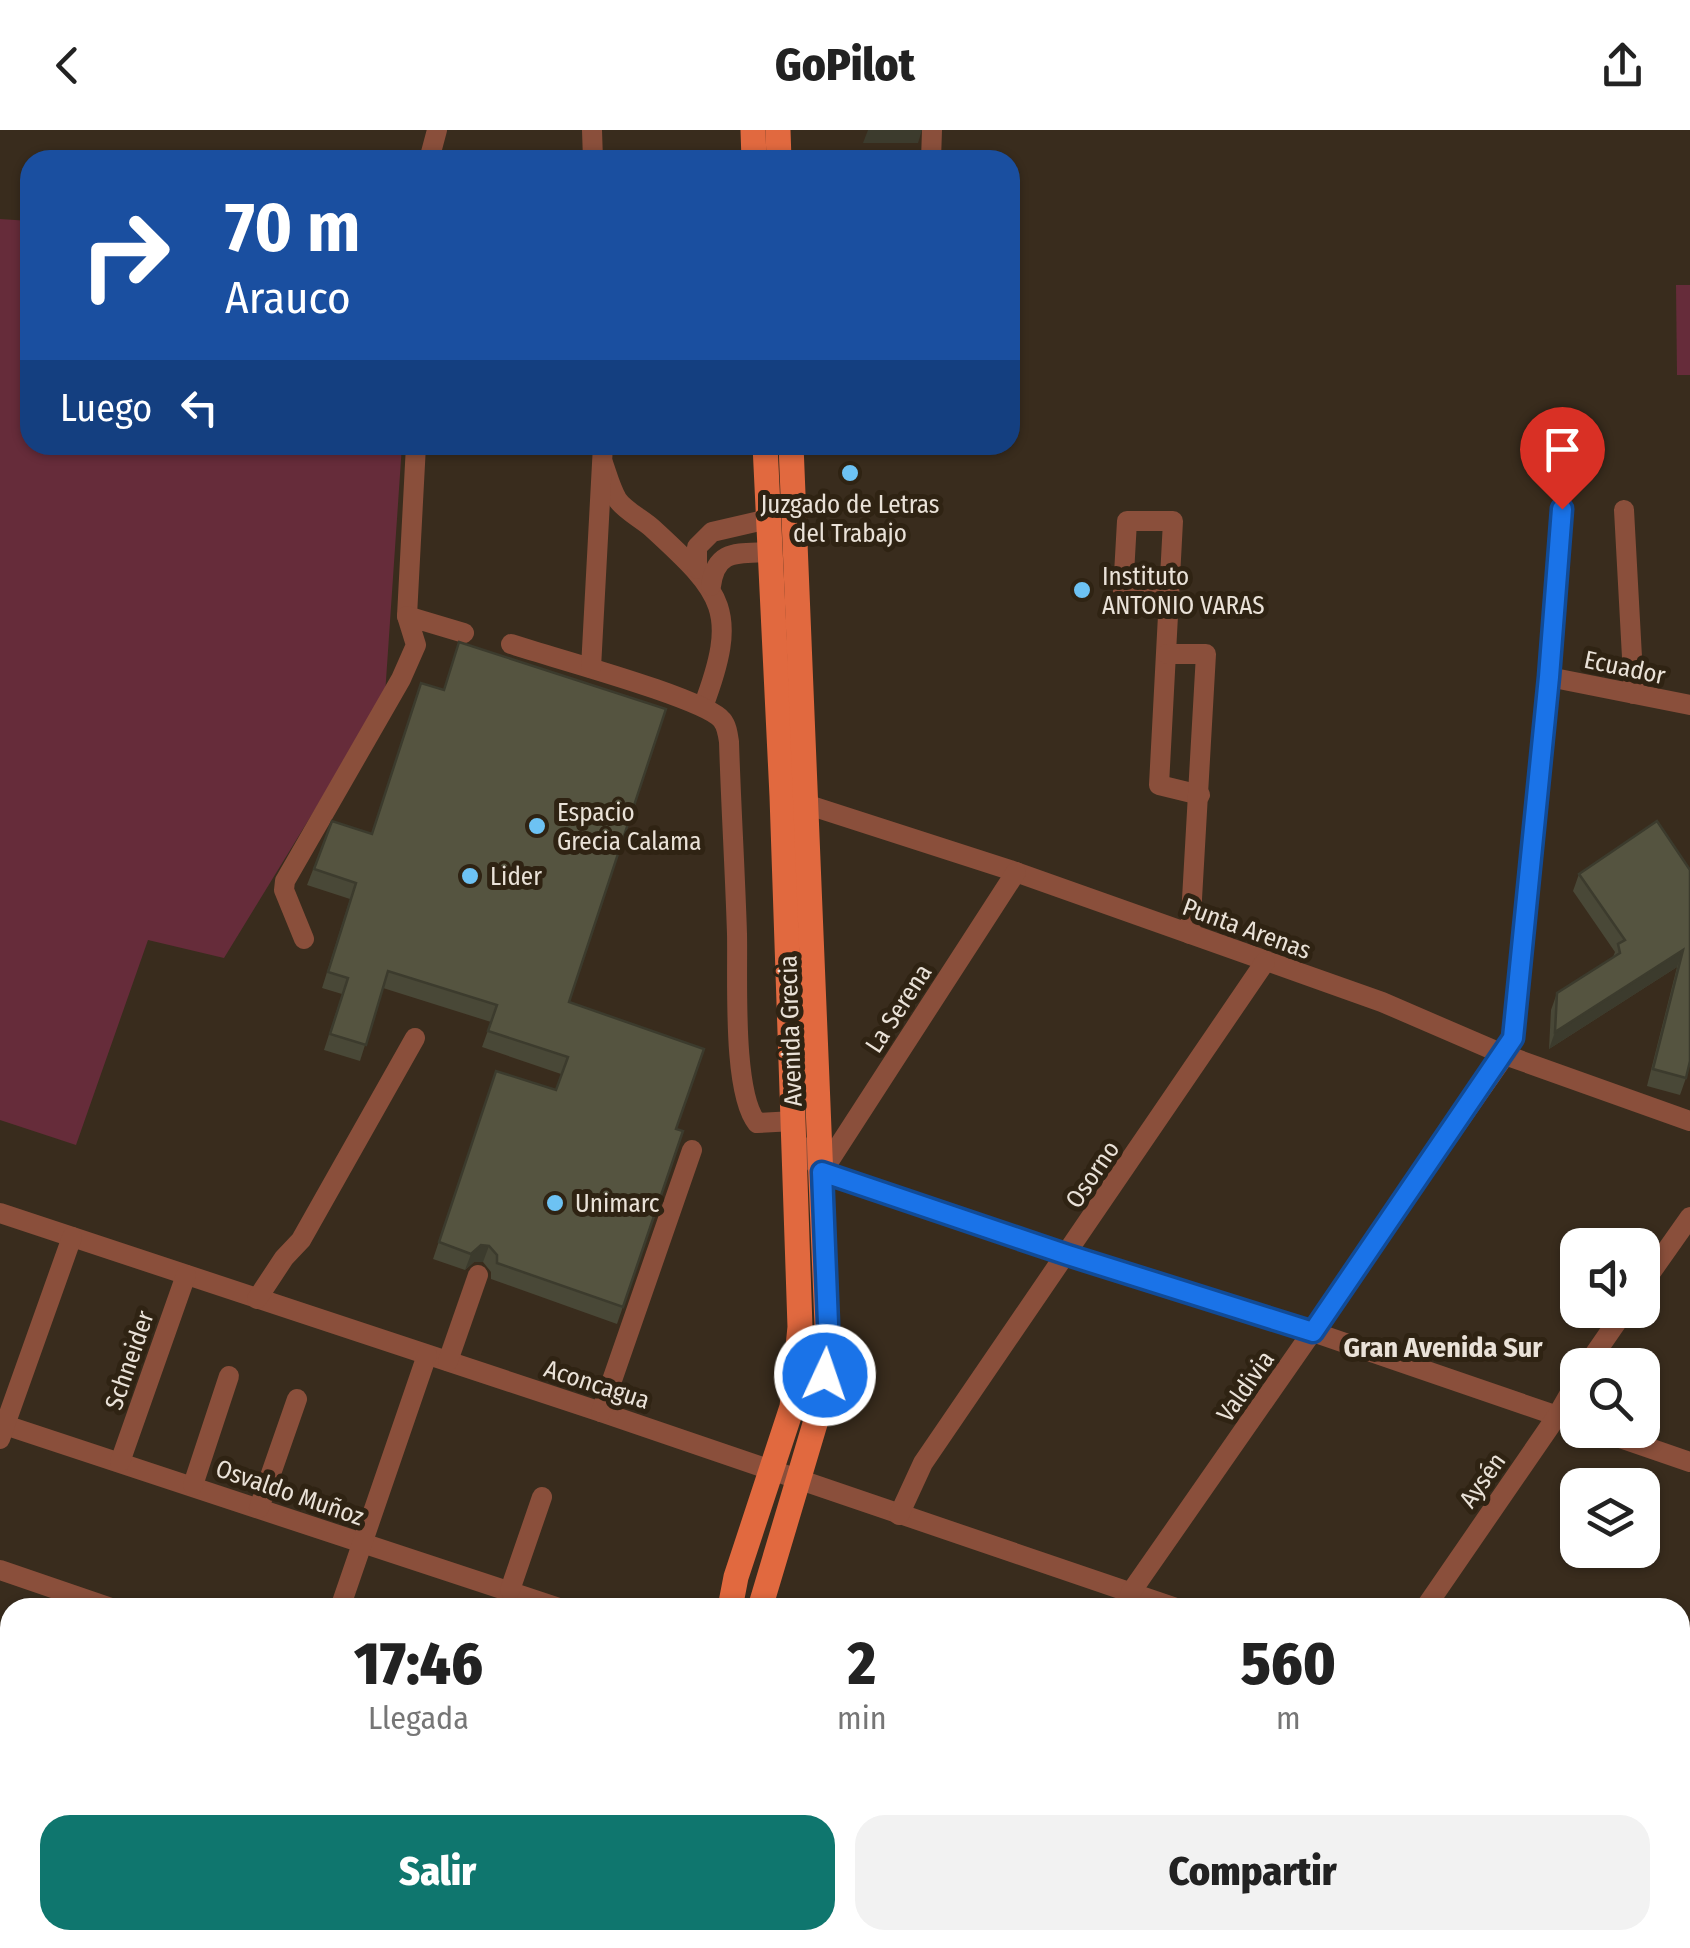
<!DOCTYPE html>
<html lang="es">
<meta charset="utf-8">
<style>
body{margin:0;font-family:"Fira Sans Condensed",sans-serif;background:#f2f2f2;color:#222;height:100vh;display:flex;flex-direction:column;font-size:38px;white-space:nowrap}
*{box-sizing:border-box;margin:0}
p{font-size:32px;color:#767676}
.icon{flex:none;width:55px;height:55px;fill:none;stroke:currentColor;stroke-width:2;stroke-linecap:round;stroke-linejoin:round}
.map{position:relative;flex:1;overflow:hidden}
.drawer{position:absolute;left:0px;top:1468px;width:1690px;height:352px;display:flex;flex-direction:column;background:#fff;border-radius:30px 30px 0 0;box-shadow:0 2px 8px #0004}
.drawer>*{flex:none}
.banner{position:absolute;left:20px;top:20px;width:1000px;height:305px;border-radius:30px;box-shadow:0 2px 8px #0004;background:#1a4fa0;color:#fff;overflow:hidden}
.tools{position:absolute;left:1560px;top:1098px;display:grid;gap:20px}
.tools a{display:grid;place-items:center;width:100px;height:100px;border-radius:20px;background:#fff;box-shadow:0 2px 8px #0004;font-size:50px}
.pin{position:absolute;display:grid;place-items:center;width:85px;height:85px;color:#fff;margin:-102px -42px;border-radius:50% 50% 50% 0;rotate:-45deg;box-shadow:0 0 10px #0007}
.pin .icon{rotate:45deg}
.me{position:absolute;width:110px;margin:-55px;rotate:3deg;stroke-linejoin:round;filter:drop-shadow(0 0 8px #0008)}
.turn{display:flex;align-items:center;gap:35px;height:210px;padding:0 40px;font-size:45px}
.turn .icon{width:130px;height:130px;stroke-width:2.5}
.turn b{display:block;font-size:70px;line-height:85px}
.then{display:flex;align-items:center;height:95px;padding:0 40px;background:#0003;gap:20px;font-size:38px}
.eta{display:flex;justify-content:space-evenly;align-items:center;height:170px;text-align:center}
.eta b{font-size:60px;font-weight:800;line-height:70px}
.action{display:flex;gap:20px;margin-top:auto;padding:20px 40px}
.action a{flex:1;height:115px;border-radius:30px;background:#0f766e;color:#fff;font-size:40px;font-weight:800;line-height:115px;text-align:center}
.action a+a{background:#f2f2f2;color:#222}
header{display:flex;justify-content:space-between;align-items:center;height:130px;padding:0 40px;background:#fff;font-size:45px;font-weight:800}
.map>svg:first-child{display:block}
.green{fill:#662c3a}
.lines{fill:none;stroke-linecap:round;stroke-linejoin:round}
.minor{stroke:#8a4f3b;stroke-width:20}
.major{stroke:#e1693f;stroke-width:25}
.wall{fill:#494837}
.shaded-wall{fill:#3c3b2d}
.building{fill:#555440;stroke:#3c3b2d;stroke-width:2.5}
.route-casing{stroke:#114b97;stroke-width:25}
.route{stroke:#1a73e8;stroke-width:18}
.poi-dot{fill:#6dc2f3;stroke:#2f2313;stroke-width:4}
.labels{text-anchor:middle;stroke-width:10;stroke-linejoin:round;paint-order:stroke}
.poi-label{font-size:25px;fill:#eae2d8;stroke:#2f2313;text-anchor:start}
.street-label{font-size:25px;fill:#eae2d8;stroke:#2f2313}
.neighbourhood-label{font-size:28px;font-weight:bold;fill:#eae2d8;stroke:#2f2313}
</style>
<header><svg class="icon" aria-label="back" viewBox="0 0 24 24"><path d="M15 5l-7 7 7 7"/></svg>GoPilot<svg class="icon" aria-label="share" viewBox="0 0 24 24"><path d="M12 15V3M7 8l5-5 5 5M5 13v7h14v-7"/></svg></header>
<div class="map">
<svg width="1690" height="1818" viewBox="0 0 1690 1818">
<rect width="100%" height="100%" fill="#392c1d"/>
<!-- green -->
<g class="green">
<polygon points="0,89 30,91 30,315 402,315 385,565 224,828 148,810 76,1015 0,990"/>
<polygon points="1676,155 1690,155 1690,245 1677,245"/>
</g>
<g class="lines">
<!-- minor -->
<g class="minor">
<polyline points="592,0 593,30"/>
<polyline points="429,30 437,0"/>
<polyline points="931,30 932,0"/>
<path d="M603,333C607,344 611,359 617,369C624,380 642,389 652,398C724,464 739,481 703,577"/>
<polyline points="1624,380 1634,564"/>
<polyline points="697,439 697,417 712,402 768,389"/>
<path d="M711,456C716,418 738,424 771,422"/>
<polyline points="1169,466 1123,462 1127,391 1173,391 1159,655 1200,665"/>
<polyline points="407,486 416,315"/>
<path d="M511,514C546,526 705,568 722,590C727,596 728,605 729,612C731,676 735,740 737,804C738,847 732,963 757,993L794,991"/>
<polyline points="1167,524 1206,524 1190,804"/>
<polyline points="591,538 603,315"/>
<polyline points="1549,547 1690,575"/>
<polyline points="793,670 1010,740 1382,872 1505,925 1690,991"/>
<polyline points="304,809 284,760 285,751 401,549 416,515 407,486 464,503"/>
<polyline points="794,1008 822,1042 1068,1125 1313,1202 1578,1293"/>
<polyline points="822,1042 1016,742"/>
<polyline points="0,1083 601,1282 1176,1478"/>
<polyline points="1642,1155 1690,1087"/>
<polyline points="257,1169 284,1128 301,1110 415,908"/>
<polyline points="448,1231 478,1145"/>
<polyline points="1587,1235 1625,1180"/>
<polyline points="601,1282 692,1020"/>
<polyline points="5,1295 559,1478"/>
<polyline points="1597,1300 1690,1332"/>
<polyline points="0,1309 72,1107"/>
<polyline points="120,1332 186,1145"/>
<polyline points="193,1355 229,1246"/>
<polyline points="259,1378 297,1269"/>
<polyline points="899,1385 923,1333 1265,832"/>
<polyline points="0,1440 111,1478"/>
<polyline points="510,1460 542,1367"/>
<polyline points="340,1478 427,1225"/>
<polyline points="1126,1478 1131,1462 1505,925 1513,908 1549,547 1562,379"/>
<polyline points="1425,1478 1557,1286 1578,1249"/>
<polyline points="1680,1560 1690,1545"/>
<polyline points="0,1619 10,1622"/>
<polyline points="1680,1650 1690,1653"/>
<polyline points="0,1773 10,1777"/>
<polyline points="1680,1798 1690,1802"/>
<polyline points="107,1810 131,1818"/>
<polyline points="656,1810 681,1818"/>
<polyline points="1086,1810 1110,1818"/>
<polyline points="1534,1810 1558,1818"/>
<polyline points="34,1818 37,1810"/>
<polyline points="230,1818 232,1810"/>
<polyline points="492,1818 495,1810"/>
<polyline points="1016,1818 1018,1810"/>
</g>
<!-- major -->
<g class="major">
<polyline points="753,0 754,30"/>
<polyline points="778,0 779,30"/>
<polyline points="730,1478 736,1447 792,1277 800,1197 782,666 765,315"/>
<polyline points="760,1478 820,1277 827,1195 791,315"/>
<polyline points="712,1818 712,1810"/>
<polyline points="740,1818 740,1810"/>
</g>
</g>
<!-- wall -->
<g class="wall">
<polygon points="332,691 371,704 569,872 676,999 683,1001 617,1194 491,1149 491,1142 483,1132 474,1132 465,1140 433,1129 496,941 556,960 561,944 482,917 491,892 383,858 360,931 324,920 342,864 322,858 350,769 307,755"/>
<polygon points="1690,740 1686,948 1680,965 1647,956 1677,837 1549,919 1551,880 1557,863 1613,827 1615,822 1573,761 1579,744"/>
</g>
<!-- shaded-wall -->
<g class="shaded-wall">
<polygon points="868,0 922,0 918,13 863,13"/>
<polygon points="1683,820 1677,837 1549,919 1555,902"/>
<polygon points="481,1115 489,1116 483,1132 474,1132 465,1140 471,1124"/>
</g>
<!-- building -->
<g class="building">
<polygon points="459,512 666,579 569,872 704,919 676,999 683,1001 623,1177 497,1133 497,1125 489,1116 481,1115 471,1124 439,1112 496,941 556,960 568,927 488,901 497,875 388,841 366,915 330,904 348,848 328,842 356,753 314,739 332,691 372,704 421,553 444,560"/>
<polygon points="1657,691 1690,740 1690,931 1686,948 1653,939 1683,820 1555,902 1557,863 1620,823 1618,814 1625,810 1579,744"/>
</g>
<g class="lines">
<!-- route casing -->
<g class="route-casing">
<polyline id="route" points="825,1245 828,1194 822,1042 1068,1125 1313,1202 1513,908 1549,547 1562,379"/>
</g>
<!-- route -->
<use href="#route" class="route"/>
</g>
<!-- markers -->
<g class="poi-dot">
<circle cx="850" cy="343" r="10"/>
<circle cx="1082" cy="460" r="10"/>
<circle cx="537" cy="696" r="10"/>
<circle cx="470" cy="746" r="10"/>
<circle cx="555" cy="1073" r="10"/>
</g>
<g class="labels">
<!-- poi labels -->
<g class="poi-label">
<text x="850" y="383" text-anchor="middle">Juzgado de Letras<tspan x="850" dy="29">del Trabajo</tspan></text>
<text x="1102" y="455">Instituto<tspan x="1102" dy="29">ANTONIO VARAS</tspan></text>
<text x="557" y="691">Espacio<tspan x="557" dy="29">Grecia Calama</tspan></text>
<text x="490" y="755">Lider</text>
<text x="575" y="1082">Unimarc</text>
</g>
<!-- street labels -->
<g class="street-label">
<text transform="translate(1625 537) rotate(12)" y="9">Ecuador</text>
<text transform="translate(1247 798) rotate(20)" y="9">Punta Arenas</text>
<text transform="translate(898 878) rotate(-57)" y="9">La Serena</text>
<text transform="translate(790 901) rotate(-92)" y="9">Avenida Grecia</text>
<text transform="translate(1092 1044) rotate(-56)" y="9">Osorno</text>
<text transform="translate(129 1230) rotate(-71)" y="9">Schneider</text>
<text transform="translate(597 1254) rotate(18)" y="9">Aconcagua</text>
<text transform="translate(1245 1256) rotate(-55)" y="9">Valdivia</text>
<text transform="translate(1482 1350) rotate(-55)" y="9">Aysén</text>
<text transform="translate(290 1362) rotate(19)" y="9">Osvaldo Muñoz</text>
</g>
<!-- neighbourhood labels -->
<g class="neighbourhood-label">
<text x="1443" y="1227">Gran Avenida Sur</text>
</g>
</g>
</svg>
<div class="tools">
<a><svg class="icon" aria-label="sound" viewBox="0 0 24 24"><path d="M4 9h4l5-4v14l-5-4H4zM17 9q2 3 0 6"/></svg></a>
<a><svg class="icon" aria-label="search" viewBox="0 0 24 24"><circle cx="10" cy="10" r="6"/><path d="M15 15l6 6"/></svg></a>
<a><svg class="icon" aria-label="layers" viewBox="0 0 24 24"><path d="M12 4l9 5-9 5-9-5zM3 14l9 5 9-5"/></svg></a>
</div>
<div class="pin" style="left:1562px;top:379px;background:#d93025"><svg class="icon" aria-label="arrive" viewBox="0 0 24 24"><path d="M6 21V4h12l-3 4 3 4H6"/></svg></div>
<svg class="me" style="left:825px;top:1245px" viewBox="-20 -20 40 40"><circle r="17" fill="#1a73e8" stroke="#fff" stroke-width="3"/><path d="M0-11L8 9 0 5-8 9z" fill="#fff"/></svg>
<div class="banner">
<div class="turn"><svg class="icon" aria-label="right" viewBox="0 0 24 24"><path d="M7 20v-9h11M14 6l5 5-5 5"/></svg><div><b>70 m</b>Arauco</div></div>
<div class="then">Luego<svg class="icon" aria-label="left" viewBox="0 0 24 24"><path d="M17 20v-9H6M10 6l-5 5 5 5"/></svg></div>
</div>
<section class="drawer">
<div class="eta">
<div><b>17:46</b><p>Llegada</p></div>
<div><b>2</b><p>min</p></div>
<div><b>560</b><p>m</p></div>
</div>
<div class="action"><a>Salir</a><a>Compartir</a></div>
</section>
</div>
